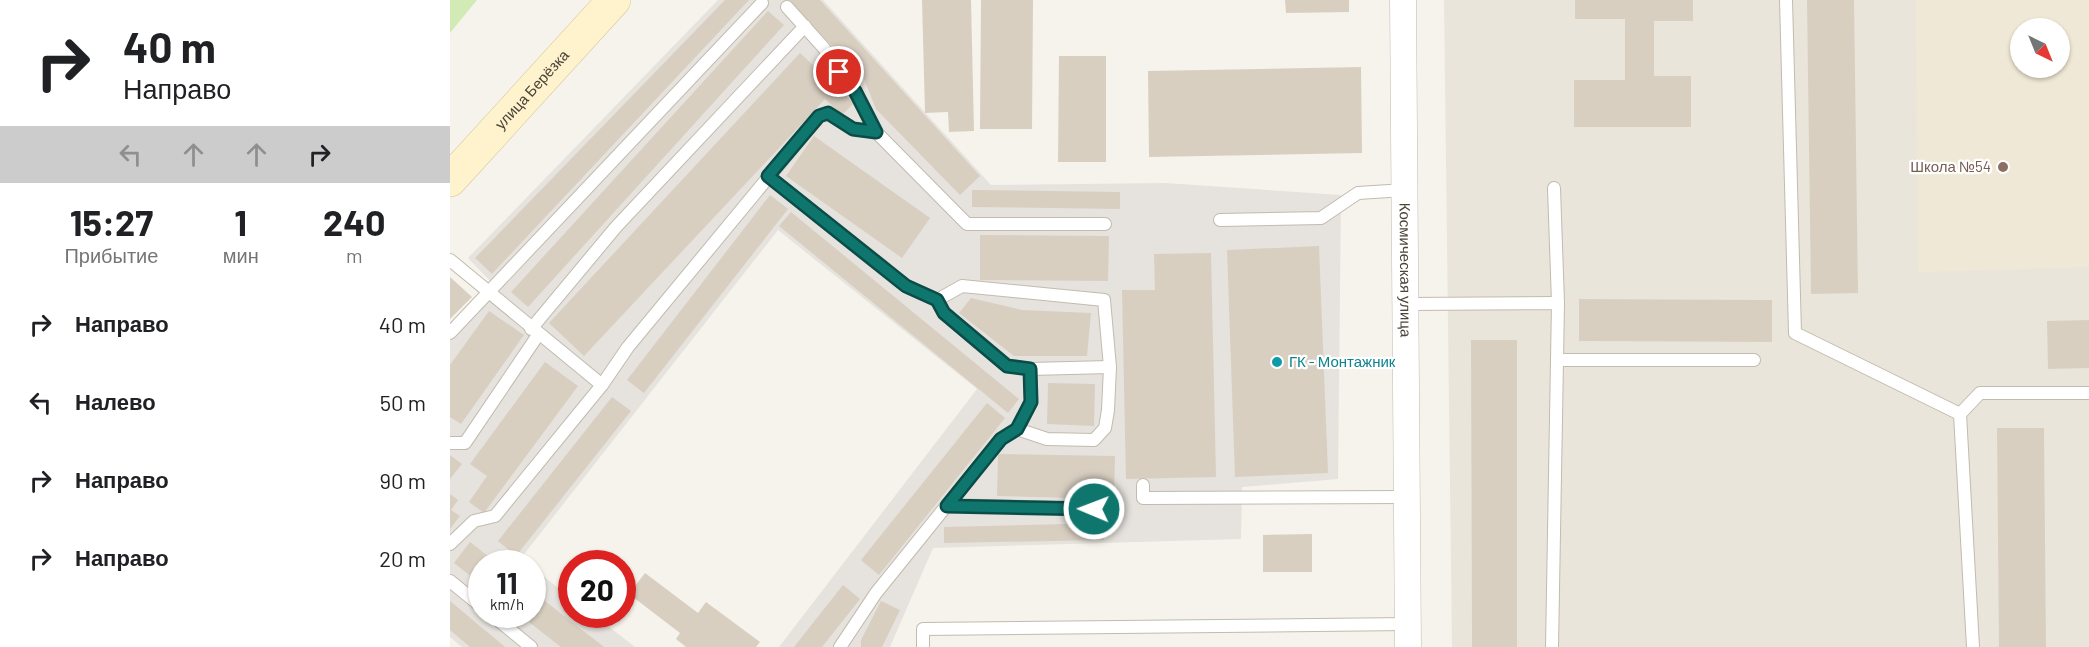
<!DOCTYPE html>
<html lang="ru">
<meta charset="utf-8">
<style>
body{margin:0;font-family:Barlow,sans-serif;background:#f2f2f2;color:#202124;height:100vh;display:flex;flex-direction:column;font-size:22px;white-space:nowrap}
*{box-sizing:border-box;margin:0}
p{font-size:20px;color:#757577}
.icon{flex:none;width:33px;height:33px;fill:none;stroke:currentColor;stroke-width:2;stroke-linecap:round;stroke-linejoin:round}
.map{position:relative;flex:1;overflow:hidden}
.drawer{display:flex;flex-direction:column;background:#fff;width:450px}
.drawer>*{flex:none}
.hud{background:#fff;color:#202124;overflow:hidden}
.needle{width:39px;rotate:137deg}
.fabs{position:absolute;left:1560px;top:18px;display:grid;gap:12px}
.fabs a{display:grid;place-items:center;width:60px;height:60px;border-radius:50%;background:#fff;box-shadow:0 2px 4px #0004;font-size:30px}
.speed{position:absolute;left:18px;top:550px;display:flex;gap:12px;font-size:30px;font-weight:700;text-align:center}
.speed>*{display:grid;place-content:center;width:78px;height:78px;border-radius:50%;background:#fff;box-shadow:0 2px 4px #0004;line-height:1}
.speed small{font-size:15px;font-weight:400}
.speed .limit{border:9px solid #d22;background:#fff;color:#111}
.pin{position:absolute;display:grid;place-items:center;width:51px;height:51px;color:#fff;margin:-26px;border:3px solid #fff;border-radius:50%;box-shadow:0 2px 6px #0007}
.me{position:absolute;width:66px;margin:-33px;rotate:271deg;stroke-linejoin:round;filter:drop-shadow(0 0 4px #0008)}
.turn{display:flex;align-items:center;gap:21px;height:126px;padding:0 24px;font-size:27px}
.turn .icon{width:78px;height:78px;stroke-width:2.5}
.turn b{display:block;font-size:42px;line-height:51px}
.lanes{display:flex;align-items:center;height:57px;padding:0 24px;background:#0003;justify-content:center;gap:30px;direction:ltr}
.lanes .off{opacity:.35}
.eta{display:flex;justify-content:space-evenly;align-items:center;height:102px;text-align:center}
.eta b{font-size:36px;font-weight:700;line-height:42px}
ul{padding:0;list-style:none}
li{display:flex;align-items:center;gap:18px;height:78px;padding:0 24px}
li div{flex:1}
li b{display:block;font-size:22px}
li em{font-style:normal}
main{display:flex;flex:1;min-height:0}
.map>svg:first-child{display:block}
.residential{fill:#eae5da;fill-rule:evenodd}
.industrial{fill:#e6e2dd}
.education{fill:#efe8d6;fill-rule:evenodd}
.green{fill:#d2eab5}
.building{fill:#d8cfc1}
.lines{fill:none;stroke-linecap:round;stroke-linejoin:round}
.lane-casing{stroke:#c2bbae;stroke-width:14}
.street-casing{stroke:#c2bbae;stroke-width:27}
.secondary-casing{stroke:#d6c79b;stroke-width:34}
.lane{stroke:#fff;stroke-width:12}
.street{stroke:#fff;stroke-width:26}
.secondary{stroke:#fff3cd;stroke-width:33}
.route-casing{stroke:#0a4d48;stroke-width:15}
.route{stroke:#0f766e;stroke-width:10}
.education-dot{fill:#8d6e63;stroke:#fff;stroke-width:2}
.culture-dot{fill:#0f9aa8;stroke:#fff;stroke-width:2}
.labels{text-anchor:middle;stroke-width:4.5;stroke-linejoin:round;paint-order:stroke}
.street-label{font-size:15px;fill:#4b4439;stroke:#fff}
.education-label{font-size:15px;fill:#785e54;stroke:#fff;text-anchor:end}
.culture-label{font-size:15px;fill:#0d838f;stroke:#fff;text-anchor:start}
</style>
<main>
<section class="drawer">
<div class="hud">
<div class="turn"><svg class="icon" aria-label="right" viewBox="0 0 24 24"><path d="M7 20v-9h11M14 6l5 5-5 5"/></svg><div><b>40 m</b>Направо</div></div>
<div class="lanes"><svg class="icon off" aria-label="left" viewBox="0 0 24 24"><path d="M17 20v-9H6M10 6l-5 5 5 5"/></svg><svg class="icon off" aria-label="ahead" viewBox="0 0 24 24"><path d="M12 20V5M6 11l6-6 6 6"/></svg><svg class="icon off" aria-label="ahead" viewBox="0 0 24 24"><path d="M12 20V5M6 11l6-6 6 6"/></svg><svg class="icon" aria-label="right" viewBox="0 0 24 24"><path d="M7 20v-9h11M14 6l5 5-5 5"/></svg></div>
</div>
<div class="eta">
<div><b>15:27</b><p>Прибытие</p></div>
<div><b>1</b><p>мин</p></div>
<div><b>240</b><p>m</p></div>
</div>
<ul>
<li><svg class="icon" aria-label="right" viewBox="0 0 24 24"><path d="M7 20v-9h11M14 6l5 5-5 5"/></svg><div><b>Направо</b></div><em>40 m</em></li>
<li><svg class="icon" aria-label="left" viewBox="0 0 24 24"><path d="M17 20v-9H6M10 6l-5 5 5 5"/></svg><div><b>Налево</b></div><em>50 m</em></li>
<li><svg class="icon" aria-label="right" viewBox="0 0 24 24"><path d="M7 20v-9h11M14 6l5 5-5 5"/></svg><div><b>Направо</b></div><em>90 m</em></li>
<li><svg class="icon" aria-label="right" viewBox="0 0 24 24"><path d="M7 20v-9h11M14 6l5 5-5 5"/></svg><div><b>Направо</b></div><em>20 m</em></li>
</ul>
</section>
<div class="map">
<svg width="1639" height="647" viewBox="0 0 1639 647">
<rect width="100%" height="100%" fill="#f6f3ec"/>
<!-- residential -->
<path class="residential" d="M994,0H1639V647H1002ZM1570,28H1610V68H1570Z"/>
<!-- industrial -->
<polygon class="industrial" points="268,0 373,0 541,185 715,183 891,195 888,479 792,487 791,539 483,548 440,647 329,647 527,389 328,230 71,558 78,564 32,564 32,615 82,615 83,568 121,598 122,615 144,615 185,647 12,647 0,637 0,323 41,282 18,258"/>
<!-- education -->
<path class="education" d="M1466,0H1639V267L1468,272ZM1570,28H1610V68H1570Z"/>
<!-- green -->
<polygon class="green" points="0,0 27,0 0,33"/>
<!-- building -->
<g class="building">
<polygon points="275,0 299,0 42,274 25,258"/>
<polygon points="338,0 370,0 530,176 510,195 426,109 414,79"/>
<polygon points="472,0 521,0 524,131 499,132 498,112 475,113"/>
<polygon points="531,0 583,0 582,129 530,129"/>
<polygon points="835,0 899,0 899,12 836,13"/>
<polygon points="1125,0 1243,0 1243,21 1204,21 1204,76 1241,76 1241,127 1124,127 1124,80 1175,80 1175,19 1125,19"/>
<polygon points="1357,0 1404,0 1408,293 1361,294"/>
<polygon points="318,11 334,25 78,307 61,292"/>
<polygon points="350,53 404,103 392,115 375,99 134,356 99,323"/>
<polygon points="609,56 656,56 656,162 608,162"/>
<polygon points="911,67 912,153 699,157 698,71"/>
<polygon points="364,136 480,218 452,258 336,176"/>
<polygon points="522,190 670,192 670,209 522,207"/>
<polygon points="320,195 338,209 194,393 177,380"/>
<polygon points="341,212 569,399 558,413 329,226"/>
<polygon points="530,235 659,236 658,281 530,280"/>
<polygon points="869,246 878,473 785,477 777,250"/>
<polygon points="761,253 766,477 676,479 672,290 705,290 704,254"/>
<polygon points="0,277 22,297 0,319"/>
<polygon points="521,298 572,310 641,313 637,356 564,356 509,313"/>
<polygon points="1129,299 1322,300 1322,342 1129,341"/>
<polygon points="39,311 74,335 11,424 0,417 0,365"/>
<polygon points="1639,320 1639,368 1598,369 1597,321"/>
<polygon points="1021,340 1067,340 1067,647 1022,647"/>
<polygon points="95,362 128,386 34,513 19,502 37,476 20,464"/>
<polygon points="598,383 645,384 644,426 597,424"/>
<polygon points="162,397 181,411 66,556 48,541"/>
<polygon points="537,403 555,418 429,575 411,560"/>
<polygon points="1547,428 1594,428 1596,647 1549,647"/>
<polygon points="548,454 665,456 664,499 547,496"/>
<polygon points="0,455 12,464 0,479"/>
<polygon points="0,494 8,500 1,510 10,516 0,529"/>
<polygon points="653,523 654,540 494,543 494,527"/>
<polygon points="862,534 862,572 813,572 813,535"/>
<polygon points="20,542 48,564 32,564 32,585 4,563"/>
<polygon points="195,573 248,613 256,602 310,642 306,647 236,647 226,639 230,633 179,594"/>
<polygon points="393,585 410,599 372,647 344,647"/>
<polygon points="82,591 154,647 111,647 70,615 82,615"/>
<polygon points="0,601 55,647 20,647 0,630"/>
<polygon points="431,601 450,610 432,647 411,647 411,640"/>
</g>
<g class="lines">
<!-- lane casing -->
<g class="lane-casing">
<g id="lane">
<polyline points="1336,0 1345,333 1510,414"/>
<polyline points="337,7 373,47 405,91 426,132 517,224 655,224"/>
<polyline points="318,176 456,286 487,300 494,313 557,366 580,369 660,367"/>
<polyline points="1104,188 1108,303"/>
<polyline points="770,220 871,218 908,193 955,190"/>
<polyline points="0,260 152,385"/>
<polyline points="487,300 512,286 654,300 660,367 658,410 655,428 644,440 597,439 567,429"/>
<polyline points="955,304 1108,303 1102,647"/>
<polyline points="81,329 166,227 355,26"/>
<polyline points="0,333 312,3"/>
<polyline points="1107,360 1304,360"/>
<polyline points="0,443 15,443 88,335"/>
<polyline points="693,485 693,498 957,497"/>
<polyline points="497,505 644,509"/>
<polyline points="0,544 24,521 45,516 152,385 178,347 369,116 378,113 403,129 426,132"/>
<polyline points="0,581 32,607"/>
<polyline points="42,615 81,647"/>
<polyline points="390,647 426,593 497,505 551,439 567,429 581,402 580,369"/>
<polyline points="473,647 473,629 958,624"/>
<polyline points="1523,647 1510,414 1530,393 1639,393"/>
</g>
</g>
<!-- street casing -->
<g class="street-casing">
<g id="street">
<path id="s1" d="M953,0L958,647"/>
</g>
</g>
<!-- secondary casing -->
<g class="secondary-casing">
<g id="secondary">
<path id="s2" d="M0,180L164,0"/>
</g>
</g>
<!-- lane -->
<use href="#lane" class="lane"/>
<!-- street -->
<use href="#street" class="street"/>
<!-- secondary -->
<use href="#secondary" class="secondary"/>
</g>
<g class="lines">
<!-- route casing -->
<g class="route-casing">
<polyline id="route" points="389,72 405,91 426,132 403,129 378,113 369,116 318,176 456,286 487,300 494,313 557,366 580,369 581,402 567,429 551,439 497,506 644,509"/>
</g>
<!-- route -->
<use href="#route" class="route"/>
</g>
<!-- markers -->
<circle class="education-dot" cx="1553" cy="167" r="6"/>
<circle class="culture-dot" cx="827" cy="362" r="6"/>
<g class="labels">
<!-- street labels -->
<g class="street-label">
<text dy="5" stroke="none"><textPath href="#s2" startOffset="122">улица Берёзка</textPath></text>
<text dy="5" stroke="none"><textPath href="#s1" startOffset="270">Космическая улица</textPath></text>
</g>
<!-- education labels -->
<g class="education-label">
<text x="1541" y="172">Школа №54</text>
</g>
<!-- culture labels -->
<g class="culture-label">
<text x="839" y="367">ГК - Монтажник</text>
</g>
</g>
</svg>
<div class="fabs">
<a><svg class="needle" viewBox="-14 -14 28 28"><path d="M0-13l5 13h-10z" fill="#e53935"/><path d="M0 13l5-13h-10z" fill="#757577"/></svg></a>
</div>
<div class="speed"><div>11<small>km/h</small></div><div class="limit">20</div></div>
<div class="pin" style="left:389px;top:72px;background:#d93025"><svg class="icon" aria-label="arrive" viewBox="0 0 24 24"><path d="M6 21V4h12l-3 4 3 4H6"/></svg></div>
<svg class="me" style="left:644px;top:509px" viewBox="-20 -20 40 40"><circle r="17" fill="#0f766e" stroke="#fff" stroke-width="3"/><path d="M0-11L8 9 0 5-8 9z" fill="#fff"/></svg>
</div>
</main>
